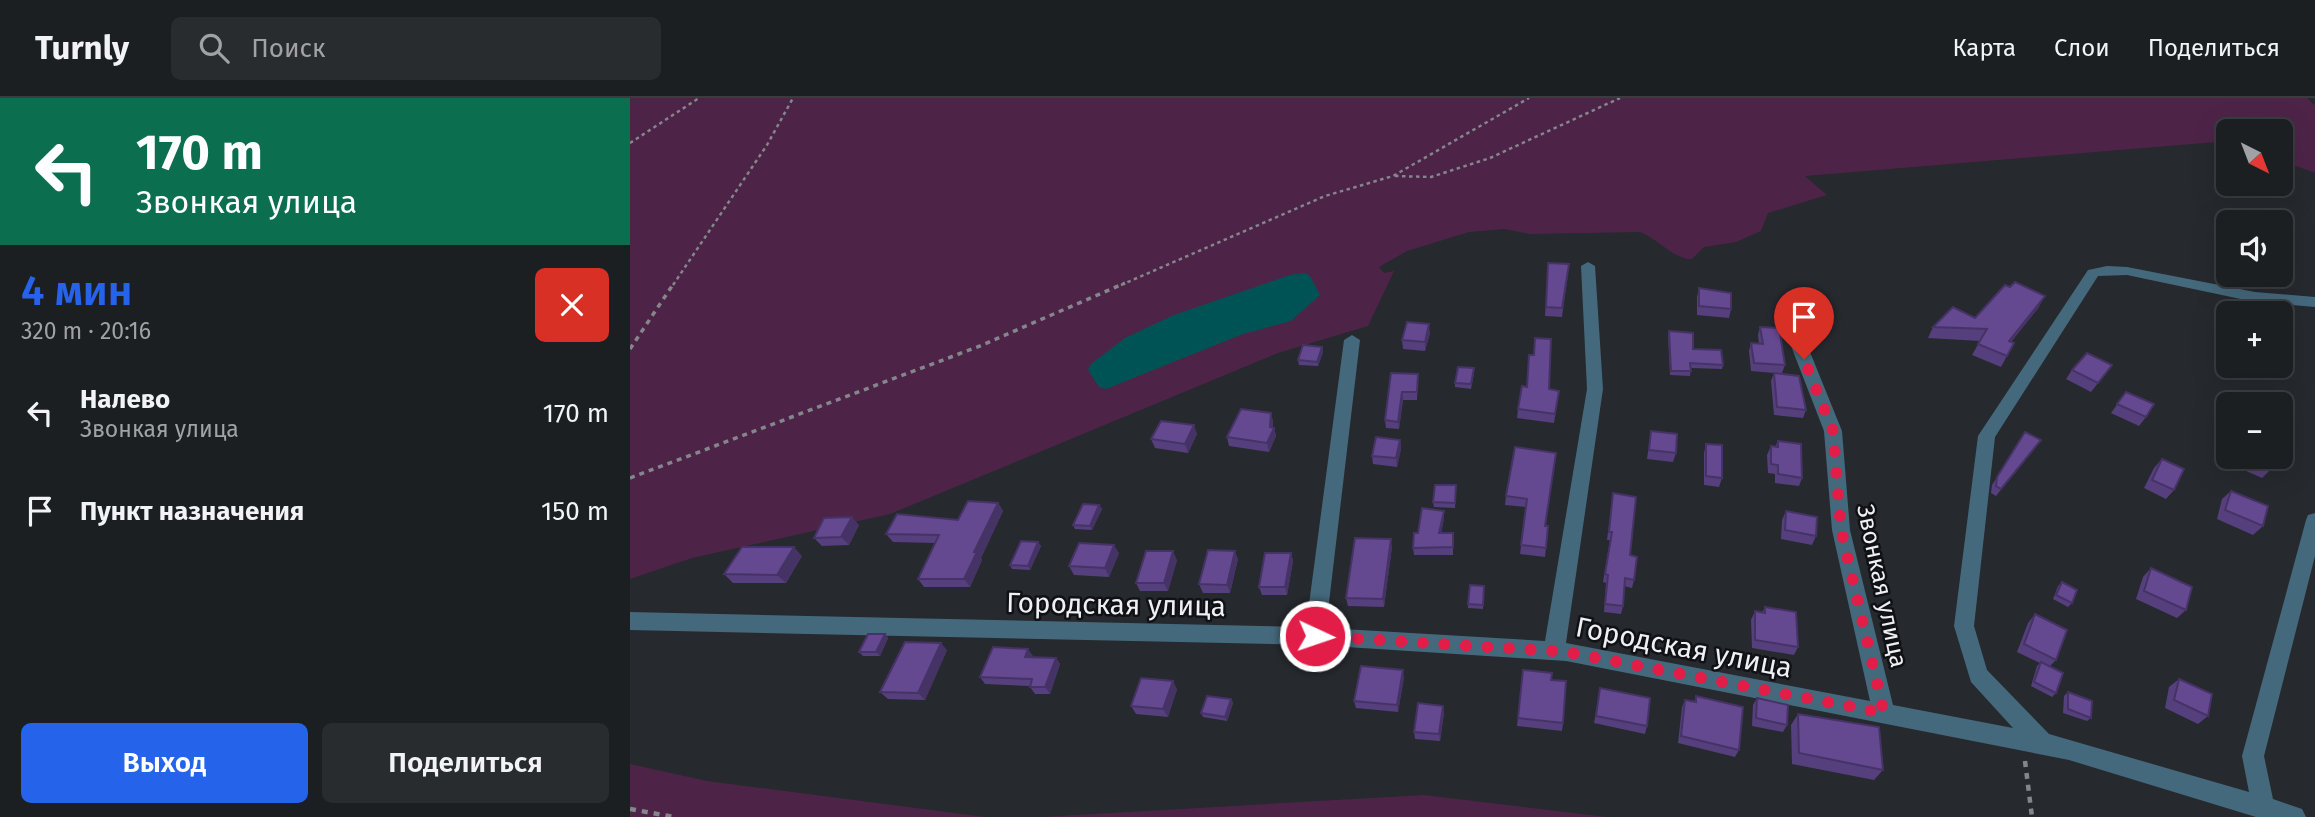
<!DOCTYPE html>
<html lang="ru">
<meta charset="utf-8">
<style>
body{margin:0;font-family:"Fira Sans",sans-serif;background:#292c2f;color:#f1f3f6;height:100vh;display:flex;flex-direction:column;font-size:26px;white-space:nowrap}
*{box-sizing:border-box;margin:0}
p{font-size:23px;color:#a0a2a5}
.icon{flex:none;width:38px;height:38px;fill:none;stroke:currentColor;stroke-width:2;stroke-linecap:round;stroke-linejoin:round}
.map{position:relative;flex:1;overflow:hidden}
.sheet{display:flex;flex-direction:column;background:#1c1f22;width:630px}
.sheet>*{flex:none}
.hud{background:#0b6e4f;color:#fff;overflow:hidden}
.needle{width:46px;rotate:138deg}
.controls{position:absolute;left:1586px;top:21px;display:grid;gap:14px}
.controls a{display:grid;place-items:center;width:77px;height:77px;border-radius:10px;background:#1c1f22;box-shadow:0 7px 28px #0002,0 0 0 2px #3a3d40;font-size:35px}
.pin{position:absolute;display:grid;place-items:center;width:60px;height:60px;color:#fff;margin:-72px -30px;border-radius:50% 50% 50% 0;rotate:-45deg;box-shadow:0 0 7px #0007}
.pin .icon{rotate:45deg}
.me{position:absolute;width:77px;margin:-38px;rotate:93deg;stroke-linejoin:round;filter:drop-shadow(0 0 5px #0008)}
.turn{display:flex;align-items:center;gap:24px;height:147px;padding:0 21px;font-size:32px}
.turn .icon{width:91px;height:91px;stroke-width:2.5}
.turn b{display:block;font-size:49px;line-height:60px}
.round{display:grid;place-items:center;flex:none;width:74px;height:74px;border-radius:10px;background:#292c2f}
.summary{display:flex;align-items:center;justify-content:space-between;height:119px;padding:0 21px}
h1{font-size:42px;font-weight:600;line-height:52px;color:#2563eb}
.button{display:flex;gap:14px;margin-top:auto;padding:14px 21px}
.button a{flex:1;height:80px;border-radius:10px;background:#2563eb;color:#fff;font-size:28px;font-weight:600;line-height:80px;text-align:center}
.button a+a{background:#292c2f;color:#f1f3f6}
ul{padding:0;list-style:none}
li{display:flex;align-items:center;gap:21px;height:98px;padding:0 21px}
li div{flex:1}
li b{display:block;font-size:26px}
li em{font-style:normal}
header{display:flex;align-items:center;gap:42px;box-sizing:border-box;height:98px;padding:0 35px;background:#1c1f22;border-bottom:2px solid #3a3d40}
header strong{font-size:33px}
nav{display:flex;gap:38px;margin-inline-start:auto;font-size:24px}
.search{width:490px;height:63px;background:#292c2f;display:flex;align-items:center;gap:18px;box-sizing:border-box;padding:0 24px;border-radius:10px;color:#a0a2a5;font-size:26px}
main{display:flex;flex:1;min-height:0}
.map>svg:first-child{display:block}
.green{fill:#4d2448}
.water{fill:#005355}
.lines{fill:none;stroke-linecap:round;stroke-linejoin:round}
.path-far2{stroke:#84868b;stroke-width:2.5;stroke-dasharray:3.5 3.5;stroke-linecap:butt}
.path-far1{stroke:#84868b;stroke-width:3.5;stroke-dasharray:5 5;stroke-linecap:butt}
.path{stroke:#84868b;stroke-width:4.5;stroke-dasharray:6 6;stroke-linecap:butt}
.street{fill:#45697c;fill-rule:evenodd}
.wall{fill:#563f7d}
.shaded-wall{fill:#463366}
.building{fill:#644991;stroke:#463366;stroke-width:2}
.route{stroke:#e11d48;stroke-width:12;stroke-dasharray:0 21.6}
.labels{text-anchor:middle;stroke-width:5;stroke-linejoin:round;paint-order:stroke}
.street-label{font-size:24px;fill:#eef0f4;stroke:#101114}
.near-street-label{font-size:28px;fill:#eef0f4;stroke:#101114}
</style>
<header>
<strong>Turnly</strong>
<div class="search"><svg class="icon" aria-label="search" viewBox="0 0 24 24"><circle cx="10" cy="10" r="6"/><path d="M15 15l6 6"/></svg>Поиск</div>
<nav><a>Карта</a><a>Слои</a><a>Поделиться</a></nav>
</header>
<main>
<section class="sheet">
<div class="hud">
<div class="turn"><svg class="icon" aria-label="left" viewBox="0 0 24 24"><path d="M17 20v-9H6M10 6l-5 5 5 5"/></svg><div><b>170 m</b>Звонкая улица</div></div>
</div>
<div class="summary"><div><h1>4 мин</h1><p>320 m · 20:16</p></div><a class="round" style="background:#d93025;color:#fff"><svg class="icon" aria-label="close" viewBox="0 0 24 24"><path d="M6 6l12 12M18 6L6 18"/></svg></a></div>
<ul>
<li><svg class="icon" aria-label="left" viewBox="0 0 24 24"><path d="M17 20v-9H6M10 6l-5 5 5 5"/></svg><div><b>Налево</b><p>Звонкая улица</p></div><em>170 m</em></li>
<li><svg class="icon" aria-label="arrive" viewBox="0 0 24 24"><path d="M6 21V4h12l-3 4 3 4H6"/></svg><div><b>Пункт назначения</b></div><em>150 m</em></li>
</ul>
<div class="button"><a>Выход</a><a>Поделиться</a></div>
</section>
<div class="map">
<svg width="1685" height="719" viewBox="0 0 1685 719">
<rect width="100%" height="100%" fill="#26292e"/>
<!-- green -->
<g class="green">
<path d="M0,0H1677L1685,8V75L1650,62V33H1598V43L1175,78L1197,97L1138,115L1131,133L1106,144L1074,149L1062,161C1042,161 1029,141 1010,134L900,136L874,131L839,134L777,153L749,169L754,175L764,173L738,228L648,255L260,416L62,460L0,481Z"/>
<polygon points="0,666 77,683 355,719 0,719"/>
<polygon points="794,697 977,719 412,719"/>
</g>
<!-- water -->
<polygon class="water" points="675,175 680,178 690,197 661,223 613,236 476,291 469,289 458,272 461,266 495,240 544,217 660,177"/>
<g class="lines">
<!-- path-far2 -->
<g class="path-far2">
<polyline points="0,45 69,0"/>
<polyline points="765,78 801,79 860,60 990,0"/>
<polyline points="43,187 137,47 163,0"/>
<polyline points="491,187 695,98 763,78 899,0"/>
</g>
<!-- path-far1 -->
<g class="path-far1">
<polyline points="0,251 44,185"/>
<polyline points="0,380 350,248 495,185"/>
</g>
<!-- path -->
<g class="path">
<polyline points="1395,663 1402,719"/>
<polyline points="0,711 44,719"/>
</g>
<!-- street -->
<polygon class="street" points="958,164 965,168 973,291 936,545 1240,603 1202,432 1194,333 1147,212 1155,207 1163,212 1212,333 1220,432 1263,607 1383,630 1341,584 1324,528 1348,338 1458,172 1477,168 1497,169 1625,194 1685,199 1685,209 1625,204 1497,177 1468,178 1365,339 1344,528 1357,572 1419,636 1619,694 1612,658 1676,422 1678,417 1685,415 1685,458 1634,658 1643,701 1672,711 1676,719 1626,719 1439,662 936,563 685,547 0,532 0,514 676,529 714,242 722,237 730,242 696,530 915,543 957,291 951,168"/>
</g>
<!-- wall -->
<g class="wall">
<polygon points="918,165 938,175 932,219 915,218"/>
<polygon points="1069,190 1101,211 1099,220 1067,217 1067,199"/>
<polygon points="1409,209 1381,244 1384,245 1371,269 1342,257 1350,243 1298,240 1303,229"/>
<polygon points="1130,229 1155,267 1152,275 1176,312 1173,320 1144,317 1141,283 1144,275 1121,273 1119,253 1121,245 1129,245 1128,237"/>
<polygon points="1039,233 1063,251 1093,267 1092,271 1061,270 1060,278 1040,277 1038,237"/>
<polygon points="800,235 795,253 773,251 772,242"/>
<polygon points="1650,248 1655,267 1647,276 1627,268 1650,268"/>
<polygon points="692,249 693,254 688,268 669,267 668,262"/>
<polygon points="1482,267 1461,294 1436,281 1442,272"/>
<polygon points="761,275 788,276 787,302 773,302 769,331 756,330 755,322"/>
<polygon points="844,275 841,291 825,289 825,285"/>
<polygon points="919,291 929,293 924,325 887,320 888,311"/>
<polygon points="1496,294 1516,319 1509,328 1481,315"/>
<polygon points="641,315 643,324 643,329 644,330 646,338 639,354 599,348 597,339"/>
<polygon points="1021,333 1046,355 1043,364 1017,361"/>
<polygon points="1395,334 1411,342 1366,398 1361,395 1362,387"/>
<polygon points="567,336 558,355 525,350 521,341"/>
<polygon points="770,342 771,351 767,369 743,366 742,358"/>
<polygon points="1598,342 1598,359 1646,359 1641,371 1632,380 1589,361 1596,345"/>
<polygon points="1148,343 1172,380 1169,388 1145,385 1145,376 1138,375 1137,357 1141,348 1145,349"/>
<polygon points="1076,346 1092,380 1089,389 1074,387 1074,355"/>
<polygon points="885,349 916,428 918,428 915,459 890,456 896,409 875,407 876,398"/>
<polygon points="1532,361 1544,392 1536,401 1514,390 1524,370"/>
<polygon points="826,392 825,410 804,409 803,404"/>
<polygon points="1601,393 1633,428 1623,437 1587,421 1592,401"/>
<polygon points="983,395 1000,457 1004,482 1002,490 994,488 993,508 991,516 974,514 976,485 973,484 980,442 977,442"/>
<polygon points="368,405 373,413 351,460 352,462 340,489 294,489 288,481 305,445 263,444 256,436 328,422"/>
<polygon points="469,407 472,411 462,432 445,431 443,427"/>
<polygon points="814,413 814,420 811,435 823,435 823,457 784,457 783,450 788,435"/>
<polygon points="1156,413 1186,438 1182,447 1151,441 1152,422"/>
<polygon points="229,427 219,447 192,448 184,440"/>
<polygon points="408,444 411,448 400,472 382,471 380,467"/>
<polygon points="762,449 754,509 718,508 716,500"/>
<polygon points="489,455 479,479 444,477 439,468"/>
<polygon points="661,455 663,463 657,497 632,497 629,489"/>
<polygon points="172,458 156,485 103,485 94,476"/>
<polygon points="608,461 600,495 573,495 569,486"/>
<polygon points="547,462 538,493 510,493 506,485"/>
<polygon points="1521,470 1556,512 1547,520 1506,501 1513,479"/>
<polygon points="1432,484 1442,505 1438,509 1423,501 1428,488"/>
<polygon points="854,488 853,511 838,510 838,506"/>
<polygon points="1135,509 1168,549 1164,557 1122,550 1121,522 1125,513 1132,515"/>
<polygon points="1405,516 1426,562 1420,568 1426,595 1422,599 1401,588 1407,568 1410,565 1387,554 1398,525"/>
<polygon points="255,536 258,540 250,558 233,558 229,554"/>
<polygon points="317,552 295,602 258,601 250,594"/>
<polygon points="403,558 403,559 426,560 430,566 420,596 405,596 400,589 400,588 355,586 350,579"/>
<polygon points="893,572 921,582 933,625 932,633 887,628"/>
<polygon points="774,579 768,614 726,610 724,603"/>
<polygon points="1549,581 1578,618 1568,626 1535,610 1539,589"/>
<polygon points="970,590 1017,628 1015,636 964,625"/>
<polygon points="547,591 538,619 506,616 501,608"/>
<polygon points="1438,594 1461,620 1457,623 1433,615 1434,598"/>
<polygon points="1066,598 1109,652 1105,659 1048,645 1052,609 1055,602 1064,604"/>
<polygon points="1127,600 1157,627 1153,634 1122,628 1123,607"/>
<polygon points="601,601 603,605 597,623 573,619 571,615"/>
<polygon points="814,615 810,643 785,641 784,634"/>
<polygon points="1168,616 1253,672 1244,682 1162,666 1161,627"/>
</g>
<!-- shaded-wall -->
<g class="shaded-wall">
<polygon points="1415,198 1409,209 1372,254 1379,243"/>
<polygon points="799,226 800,235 795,253 795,244"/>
<polygon points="692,249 693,254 688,268 687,264"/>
<polygon points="772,294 773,302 769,331 768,324"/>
<polygon points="641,315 643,324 643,333 644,330 646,338 639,354 637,345 640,329"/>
<polygon points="564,327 567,336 558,355 555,346"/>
<polygon points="770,342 771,351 767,369 766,360"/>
<polygon points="1411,342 1406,349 1366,398 1371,391"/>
<polygon points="368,405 373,413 351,460 352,462 340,489 334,481 344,454"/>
<polygon points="469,407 472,411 462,432 460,428"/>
<polygon points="814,413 814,420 810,442 809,435"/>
<polygon points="222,419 229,427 219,447 211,439"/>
<polygon points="761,441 762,449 754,509 753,501"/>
<polygon points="408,444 411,448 400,472 398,468"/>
<polygon points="484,447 489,455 479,479 475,470"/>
<polygon points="164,449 172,458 156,485 147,477"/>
<polygon points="543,453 547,462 538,493 534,485"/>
<polygon points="605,453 608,461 600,495 597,487"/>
<polygon points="661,455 663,463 657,497 655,489"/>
<polygon points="255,536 258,540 250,558 246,554"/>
<polygon points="311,545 317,552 295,602 288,595"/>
<polygon points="398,551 403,558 400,565 395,559"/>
<polygon points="426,560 430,566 420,596 415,589"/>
<polygon points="773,572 774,579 768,614 767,607"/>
<polygon points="543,583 547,591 538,619 533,611"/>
<polygon points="601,601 603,605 597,623 595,619"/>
<polygon points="813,608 814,615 810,643 809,636"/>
</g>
<!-- building -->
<g class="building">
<polygon points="918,165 939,166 932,210 916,209"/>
<polygon points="1385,184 1415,198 1379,243 1384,245 1377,258 1348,246 1357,231 1303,229 1323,209 1345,220 1375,187 1380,189"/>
<polygon points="1069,190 1101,195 1101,211 1069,208"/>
<polygon points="777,224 799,226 795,244 772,242"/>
<polygon points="1130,229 1149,230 1155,267 1124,265 1121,245 1133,246"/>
<polygon points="1039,233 1063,235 1063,251 1091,252 1093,267 1060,265 1061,273 1041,273"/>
<polygon points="905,240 921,241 919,291 929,293 925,316 888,311 892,288 897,289 899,257 904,257"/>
<polygon points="673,247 692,249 687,264 668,262"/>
<polygon points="1650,248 1661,252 1655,267 1650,265"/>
<polygon points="1457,255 1482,267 1468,285 1442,272"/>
<polygon points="828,269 844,270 841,286 825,285"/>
<polygon points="761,275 788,276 787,294 772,294 768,324 755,322"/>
<polygon points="1144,275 1169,278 1176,312 1147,309"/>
<polygon points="1496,294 1524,306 1516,319 1487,306"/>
<polygon points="611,311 641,315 640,329 644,330 637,345 597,339"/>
<polygon points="531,323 564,327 555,346 521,341"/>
<polygon points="1021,333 1047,336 1046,355 1019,352"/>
<polygon points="1395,334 1411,342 1371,391 1366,388 1367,379"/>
<polygon points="746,339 770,342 766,360 742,358"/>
<polygon points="1148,343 1171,346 1172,380 1148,376 1148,367 1141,366 1141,348 1148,349"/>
<polygon points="1076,346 1092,347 1092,380 1076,378"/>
<polygon points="885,349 926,355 915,428 918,428 916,450 891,447 897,401 876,398"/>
<polygon points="1612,359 1646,359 1641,371"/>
<polygon points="1532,361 1554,371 1544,392 1522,382"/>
<polygon points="805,387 826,387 825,405 803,404"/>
<polygon points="1601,393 1638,408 1633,428 1595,412"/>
<polygon points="983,395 1006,399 1000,457 1007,459 1004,482 995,480 993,508 975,506 978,477 975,476 982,434 979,434"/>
<polygon points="338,403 368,405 344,454 347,454 334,481 288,481 309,437 256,436 267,416 328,422"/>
<polygon points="453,406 469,407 460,428 443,427"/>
<polygon points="792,410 814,413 809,435 823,435 823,449 783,450 784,435 788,435"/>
<polygon points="1156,413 1187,419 1186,438 1155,432"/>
<polygon points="222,419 211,439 184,440 194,420"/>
<polygon points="725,440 761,441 753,501 716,500"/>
<polygon points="391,443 408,444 398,468 380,467"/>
<polygon points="449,445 484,447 475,470 439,468"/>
<polygon points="112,449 164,449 147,477 94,476"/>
<polygon points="578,452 605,453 597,487 569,486"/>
<polygon points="516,453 543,453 534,485 506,485"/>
<polygon points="635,455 661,455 655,489 629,489"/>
<polygon points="1521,470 1562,489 1556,512 1514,493"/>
<polygon points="1432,484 1447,492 1442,505 1426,497"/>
<polygon points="840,487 854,488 853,507 838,506"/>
<polygon points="1135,509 1166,514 1168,549 1125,542 1125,513 1135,515"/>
<polygon points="1405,516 1437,532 1426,562 1394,546"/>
<polygon points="238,536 255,536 246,554 229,554"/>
<polygon points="275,544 311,545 288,595 250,594"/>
<polygon points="363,549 398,551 395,559 426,560 415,589 400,589 402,581 350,579"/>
<polygon points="1411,564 1433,575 1426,595 1404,584"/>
<polygon points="731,568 773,572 767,607 724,603"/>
<polygon points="893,572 922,575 921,582 936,583 933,625 888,620"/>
<polygon points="511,580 543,583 533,611 501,608"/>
<polygon points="1549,581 1582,596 1578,618 1544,602"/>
<polygon points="970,590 1020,600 1017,628 966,618"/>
<polygon points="1438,594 1462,603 1461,620 1438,611"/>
<polygon points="577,598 601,601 595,619 571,615"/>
<polygon points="1066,598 1113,609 1109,652 1051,638 1055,602 1066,604"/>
<polygon points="1127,600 1158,607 1157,627 1126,620"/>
<polygon points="788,605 813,608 809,636 784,634"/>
<polygon points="1168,616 1249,629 1253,672 1169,655"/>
</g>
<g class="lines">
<!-- route -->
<polyline class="route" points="685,538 936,554 1254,615 1211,432 1203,333 1174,261"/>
</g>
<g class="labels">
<!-- street labels -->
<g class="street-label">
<text transform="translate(1252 488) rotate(78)" y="8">Звонкая улица</text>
</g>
<!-- near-street labels -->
<g class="near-street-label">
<text transform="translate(486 506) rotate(1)" y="10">Городская улица</text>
<text transform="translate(1054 549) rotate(11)" y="10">Городская улица</text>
</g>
</g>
</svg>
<div class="controls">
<a><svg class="needle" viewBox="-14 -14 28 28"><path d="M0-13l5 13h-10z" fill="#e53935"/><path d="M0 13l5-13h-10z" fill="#a0a2a5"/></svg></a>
<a><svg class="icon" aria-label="sound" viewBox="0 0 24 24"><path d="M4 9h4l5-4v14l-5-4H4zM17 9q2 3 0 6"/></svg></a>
<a>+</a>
<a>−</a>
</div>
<div class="pin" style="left:1174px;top:261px;background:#d93025"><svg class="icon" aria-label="arrive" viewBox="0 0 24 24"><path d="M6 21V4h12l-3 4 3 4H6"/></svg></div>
<svg class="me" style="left:685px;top:538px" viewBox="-20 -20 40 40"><circle r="17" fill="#e11d48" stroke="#fff" stroke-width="3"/><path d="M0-11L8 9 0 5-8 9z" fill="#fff"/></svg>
</div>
</main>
